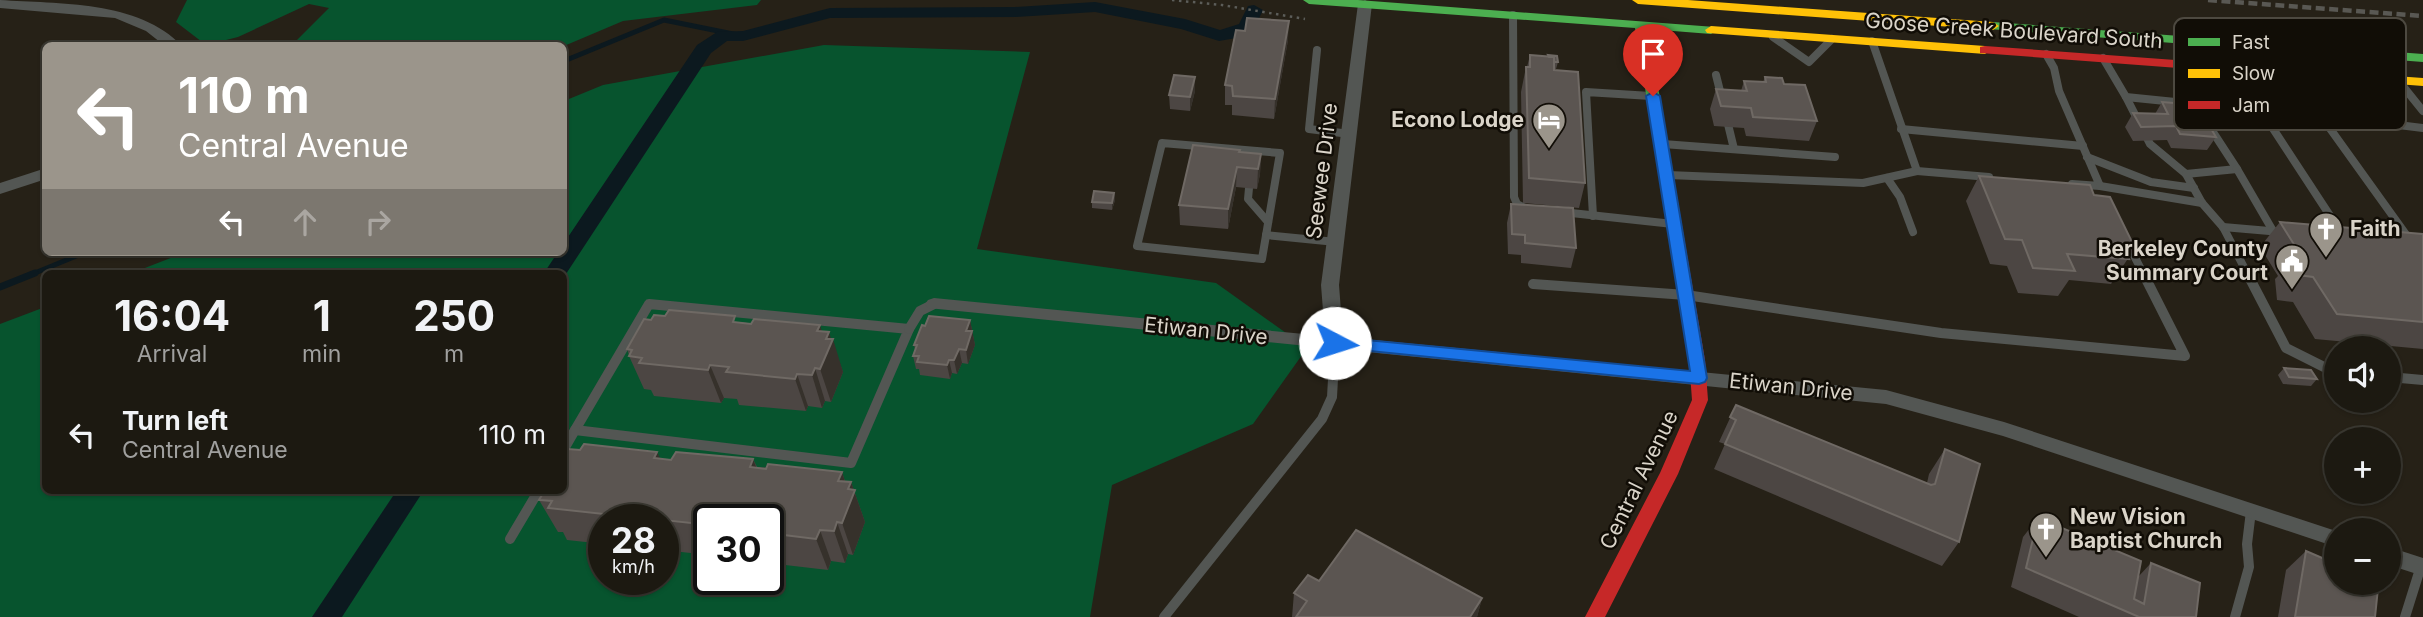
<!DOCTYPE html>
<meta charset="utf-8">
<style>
body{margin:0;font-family:Inter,sans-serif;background:#25221a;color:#f1f3f6;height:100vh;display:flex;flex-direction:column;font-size:26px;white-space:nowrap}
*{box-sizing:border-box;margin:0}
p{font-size:23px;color:#a0a09f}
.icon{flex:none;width:38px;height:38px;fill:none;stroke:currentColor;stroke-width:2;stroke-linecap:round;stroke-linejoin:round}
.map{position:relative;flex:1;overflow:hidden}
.panel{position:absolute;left:42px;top:270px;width:525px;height:224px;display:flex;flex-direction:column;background:#1c1911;border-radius:10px;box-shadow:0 2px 5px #0004,0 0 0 2px #3a3831}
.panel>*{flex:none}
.hud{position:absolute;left:42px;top:42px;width:525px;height:214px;border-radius:10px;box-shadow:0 2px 5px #0004,0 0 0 2px #3a3831;background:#9b958b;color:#fff;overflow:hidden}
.fabs{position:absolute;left:2324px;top:336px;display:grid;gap:14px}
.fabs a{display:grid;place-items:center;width:77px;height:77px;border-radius:50%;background:#1c1911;box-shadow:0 2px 5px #0004,0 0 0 2px #3a3831;font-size:35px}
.speed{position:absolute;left:588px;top:504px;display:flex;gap:14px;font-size:35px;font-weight:700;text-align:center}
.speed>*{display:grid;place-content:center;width:91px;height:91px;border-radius:50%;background:#1c1911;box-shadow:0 2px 5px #0004,0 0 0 2px #3a3831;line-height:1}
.speed small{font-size:18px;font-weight:400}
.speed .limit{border:4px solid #111;border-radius:10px;background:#fff;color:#111}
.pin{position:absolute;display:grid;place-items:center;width:60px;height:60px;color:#fff;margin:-72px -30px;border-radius:50% 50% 50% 0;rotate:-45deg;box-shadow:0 0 7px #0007}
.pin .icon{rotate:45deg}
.me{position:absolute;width:77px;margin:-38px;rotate:95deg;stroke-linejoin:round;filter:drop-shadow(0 0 5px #0008)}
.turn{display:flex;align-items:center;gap:24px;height:147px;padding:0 21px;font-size:32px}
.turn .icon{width:91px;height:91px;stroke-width:2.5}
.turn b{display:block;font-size:49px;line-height:60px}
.lanes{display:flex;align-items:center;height:66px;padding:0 21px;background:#0003;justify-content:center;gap:35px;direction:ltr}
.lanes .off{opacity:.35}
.eta{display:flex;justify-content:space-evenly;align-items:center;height:119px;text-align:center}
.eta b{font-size:42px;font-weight:700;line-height:49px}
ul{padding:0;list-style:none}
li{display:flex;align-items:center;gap:21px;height:91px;padding:0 21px}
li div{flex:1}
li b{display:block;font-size:26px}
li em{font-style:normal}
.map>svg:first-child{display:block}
.forest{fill:#07542e;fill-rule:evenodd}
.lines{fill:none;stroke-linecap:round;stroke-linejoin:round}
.stream-far1{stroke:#0c191f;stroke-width:5}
.stream{stroke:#0c191f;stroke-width:7}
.canal{fill:#0c191f;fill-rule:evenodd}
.path{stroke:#5c5d59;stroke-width:2.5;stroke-dasharray:2.5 4.5;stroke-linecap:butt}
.lane-far1{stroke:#535653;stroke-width:8}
.lane{stroke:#535653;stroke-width:10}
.street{fill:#535653;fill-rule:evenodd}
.fast{fill:#4caf50;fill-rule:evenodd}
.slow{fill:#ffc107;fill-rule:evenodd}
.jam{fill:#c62828;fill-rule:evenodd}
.rail{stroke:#595853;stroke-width:4.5;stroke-dasharray:9 4.5;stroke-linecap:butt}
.wall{fill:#4c4643}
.shaded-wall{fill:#36312b}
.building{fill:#5b5551;stroke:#6f6964;stroke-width:2}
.route{fill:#1a73e8;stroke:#114b97;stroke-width:2}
.labels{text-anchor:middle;stroke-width:5;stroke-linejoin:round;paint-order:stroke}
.street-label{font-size:21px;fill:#dad4c9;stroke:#110d06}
.poi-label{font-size:21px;font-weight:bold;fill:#dad4c9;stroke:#110d06;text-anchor:end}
.key{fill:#110d06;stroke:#4d4940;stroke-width:2}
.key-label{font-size:19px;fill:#dad4c9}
</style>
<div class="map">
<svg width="2423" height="617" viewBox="0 0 2423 617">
<rect width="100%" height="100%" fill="#262117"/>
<!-- forest -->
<g class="forest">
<polygon points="187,0 761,0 757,5 623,21 564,46 292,45 329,8 309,4 238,37 206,45 176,22"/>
<path d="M824,45L1030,52L977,249L1216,283L1307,348L1253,424L1112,485L1090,617H0V324L45,307L46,490H564V273H132L186,252H564V101L603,85ZM604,520H663V579H604ZM709,520H768V579H709Z"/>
</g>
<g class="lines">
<!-- stream-far1 -->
<g class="stream-far1">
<polyline points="564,61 664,20 743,36"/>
<polyline points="30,275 86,252"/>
</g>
<!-- stream -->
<polyline class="stream" points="0,287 35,273"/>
<!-- canal -->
<g class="canal">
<polygon points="1095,2 1185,19 1220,30 1239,24 1248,6 1254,5 1263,10 1253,31 1242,37 1219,41 1181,29 1095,12 1015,17 830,18 743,41 727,41 711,53 564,277 564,273 544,273 558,252 564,252 564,243 697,45 717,32 743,31 830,8 1015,7"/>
<polygon points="397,490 424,490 342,617 312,617"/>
</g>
<!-- path -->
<polyline class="path" points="1172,0 1222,5 1305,19"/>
<!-- lane-far1 -->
<g class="lane-far1">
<polyline points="1513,15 1514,197 1517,204 1527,209"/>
<polyline points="1773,37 1809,62 1832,39"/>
<polyline points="1317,50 1309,129 1350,134"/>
<polyline points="2046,54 2054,68 2059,91 2100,186 2072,184"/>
<polyline points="2103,58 2126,97 2195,104 2202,114"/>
<polyline points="2234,69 2342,234"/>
<polyline points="1716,75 1722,99"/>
<polyline points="2398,80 2423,111"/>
<polyline points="2126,97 2150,144 2186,174"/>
<polyline points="2195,104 2276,110 2423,128"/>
<polyline points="1726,116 1734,149"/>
<polyline points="2321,116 2410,240"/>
<polyline points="2209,126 2237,169 2186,174 2202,203 2223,227 2248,275"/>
<polyline points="1901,129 2083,146"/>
<polygon points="1162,143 1280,153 1262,259 1137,246"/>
<polyline points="1663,144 1835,157"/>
<polyline points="2087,157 2151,182 2194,188"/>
<polyline points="2237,169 2273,231"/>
<polyline points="1917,171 1989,177"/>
<polyline points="1668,175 1863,183 1917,171 1872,41"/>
<polyline points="1887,178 1900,197 1913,232"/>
<polyline points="2100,186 2202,203"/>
<polyline points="1249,188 1248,199 1268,222"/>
<polyline points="1562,212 1673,224"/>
<polyline points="1593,216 1586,92 1651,96"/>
<polyline points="2223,227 2281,232"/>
<polyline points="1266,235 1336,242"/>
<polyline points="2128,244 2144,275"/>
</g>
<!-- lane -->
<g class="lane">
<polyline points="2247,273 2286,348 2336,373"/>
<polyline points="1533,284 1686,295 1941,333 2185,356 2143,273"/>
<polygon points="649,304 909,329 851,463 575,430"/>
<polyline points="909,329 920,311 934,304"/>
<polyline points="2389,377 2423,380"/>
<polyline points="564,449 575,430"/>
<polyline points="510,539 539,490"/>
<polyline points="1164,617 1322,419 1332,397 1335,343"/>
<polyline points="2235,617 2249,567 2247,544 2251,511"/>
<polyline points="2405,617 2421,566"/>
</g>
<!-- street -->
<g class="street">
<path d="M0,0C58,4 139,0 182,46H165L146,31L115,18L0,8Z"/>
<polygon points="1365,0 1372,4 1339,285 1343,337 1886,390 2004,422 2336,531 2336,547 2003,436 1886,404 928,308 925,304 928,300 934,298 1325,336 1321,285 1358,4"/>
<polygon points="46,168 46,179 0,194 0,183"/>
<polygon points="2389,547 2423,558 2423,576 2389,565"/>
</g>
<!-- fast -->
<g class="fast">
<polygon points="1303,0 1358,0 1715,27 1717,30 1711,34 1648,29 1678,202 1671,207 1664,202 1635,28 1309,4"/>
<polygon points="1993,22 2423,54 2423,62 1989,29 1989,23"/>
</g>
<!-- slow -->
<g class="slow">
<polygon points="1632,0 1688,0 1993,22 1999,26 1993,30 1638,4"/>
<polygon points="1711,26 1985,46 1991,50 1985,54 1707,33 1705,30"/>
<polygon points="2311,70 2423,78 2423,86 2306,77 2304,74"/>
</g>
<!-- jam -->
<g class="jam">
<polygon points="1985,46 2311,70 2318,74 2311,78 1980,53 1980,47"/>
<polygon points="1671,197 1678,202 1705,360 1708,400 1678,474 1605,617 1585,617 1660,473 1692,400 1689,360 1664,202"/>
</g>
<!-- rail -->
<polyline class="rail" points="2208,0 2423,16"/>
</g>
<!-- wall -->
<g class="wall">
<polygon points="1288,40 1274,119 1232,115 1232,105 1225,105 1225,85"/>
<polygon points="1530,55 1558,62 1556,69 1554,69 1585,183 1579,208 1523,203 1521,92 1526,67 1527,67"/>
<polygon points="1195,77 1195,91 1190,111 1170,109 1169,95"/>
<polygon points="1765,77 1784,84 1817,121 1809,141 1746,136 1744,128 1714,126 1710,109 1716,89 1741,91 1744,81 1763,82"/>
<polygon points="2162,102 2216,137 2207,150 2171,148 2167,140 2133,141 2125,127 2133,113 2155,114"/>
<polygon points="2307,114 2308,125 2300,127 2294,123 2299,116"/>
<polygon points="1240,150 1240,152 1261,154 1260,174 1257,189 1236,187 1228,229 1180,225 1179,205"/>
<polygon points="1979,176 2094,195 2135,248 2111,284 2069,280 2058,296 2018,293 2007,266 1990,264 1966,201"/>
<polygon points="1114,193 1115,200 1112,210 1092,208 1092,202"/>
<polygon points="1511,204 1576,248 1571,268 1521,263 1521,255 1508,254 1507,223"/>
<polygon points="2280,222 2423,234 2423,349 2315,339 2293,302 2277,300 2275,279 2278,276 2260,247"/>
<polygon points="651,320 738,322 821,331 831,339 843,372 831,402 825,401 822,408 808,406 806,411 739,405 737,399 724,398 721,403 654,396 651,390 644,389 629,356 629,355 627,349"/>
<polygon points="970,320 975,345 968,364 962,363 957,374 952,373 950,379 920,375 919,369 916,369 913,356 915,350 914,345 925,326"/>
<polygon points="2284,368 2317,379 2311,386 2283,384 2278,375"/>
<polygon points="1736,405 1927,483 1929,474 1945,449 1959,542 1942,566 1714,469 1725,444 1719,442"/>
<polygon points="580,450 657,452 660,459 671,460 753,459 757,467 842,472 845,481 851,482 865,522 853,555 848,554 845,563 831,561 828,570 768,563 768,520 709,520 709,555 663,550 663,520 604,520 604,544 567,540 563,532 558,532 539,500"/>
<polygon points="2038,518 2138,577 2151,563 2196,617 2079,617 2011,587 2023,537"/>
<polygon points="2306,551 2375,617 2278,617 2286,570"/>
<polygon points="1319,581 1482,598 1477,617 1292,617 1294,593"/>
</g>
<!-- shaded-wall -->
<g class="shaded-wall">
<polygon points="1289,21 1288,40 1274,119 1275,99"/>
<polygon points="1195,77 1195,91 1190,111 1190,97"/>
<polygon points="2313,118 2308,125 2300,127 2305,121"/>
<polygon points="1261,154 1260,174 1257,189 1258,169"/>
<polygon points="1237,167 1236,187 1228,229 1228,209"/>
<polygon points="1114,193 1115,200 1112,210 1112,203"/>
<polygon points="970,320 975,345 968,364 966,350 966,331"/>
<polygon points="820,325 828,352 826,339 829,332 832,342 833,339 843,372 831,402 820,369 817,331"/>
<polygon points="959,349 962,363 957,374 954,360"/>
<polygon points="949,360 952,373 950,379 947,365"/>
<polygon points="710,365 724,398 721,403 708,370"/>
<polygon points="815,368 825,401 822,408 812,375"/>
<polygon points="797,374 808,406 806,411 795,379"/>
<polygon points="657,452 673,484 654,458"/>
<polygon points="753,459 766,492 750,467"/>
<polygon points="842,472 851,500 848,489 851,482 865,522 853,555 842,523 838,481"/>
<polygon points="626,509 632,520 624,520 622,516"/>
<polygon points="837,522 848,554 845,563 834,531"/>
<polygon points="820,530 831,561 828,570 816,539"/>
<polygon points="1482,598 1477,617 1470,617"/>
</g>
<!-- building -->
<g class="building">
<polygon points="1247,18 1289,21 1275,99 1233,96 1232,86 1225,85 1236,30 1245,31"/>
<polygon points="1530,55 1554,57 1554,70 1578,72 1585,183 1529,178 1526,67 1530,67"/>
<polygon points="1548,55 1557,56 1558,62 1554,62 1554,57 1549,57"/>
<polygon points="1174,75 1195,77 1190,97 1169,95"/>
<polygon points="1765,77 1782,78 1784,84 1805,85 1817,121 1753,117 1751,108 1721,106 1716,89 1747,91 1744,81 1766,82"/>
<polygon points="2162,102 2197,105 2216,137 2180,134 2176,126 2141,127 2133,113 2168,114"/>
<polygon points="1193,145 1240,150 1239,152 1261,154 1258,169 1237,167 1228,209 1179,205"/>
<polygon points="1979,176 2090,185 2094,195 2110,197 2135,248 2123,247 2129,259 2067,254 2075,271 2033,268 2022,240 2005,239"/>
<polygon points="1094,191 1114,193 1112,203 1092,202"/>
<polygon points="1511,204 1573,208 1576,248 1525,243 1525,235 1512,234"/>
<polygon points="2280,222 2423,234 2423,322 2337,314 2313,277 2298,275 2295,254 2300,254"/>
<polygon points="669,310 735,316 733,322 751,324 754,319 820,325 817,331 829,332 826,339 833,339 820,369 815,368 812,375 797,374 795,379 726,372 729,367 710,365 708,370 639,363 642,358 629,356 632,350 627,349 644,319 651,320 654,315 665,316"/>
<polygon points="929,316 970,320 966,331 972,331 966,350 959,349 954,360 949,360 947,365 917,362 919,356 913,356 917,345 914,345 922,325 925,326"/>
<polygon points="2284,368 2311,370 2317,379 2289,377"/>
<polygon points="1736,405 1931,485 1935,484 1945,449 1980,464 1959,542 1725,444 1736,420 1730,417"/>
<polygon points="584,444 657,452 654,458 671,460 676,452 753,459 750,467 766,469 768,464 842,472 838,481 851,482 848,489 855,490 842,523 837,522 834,531 820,530 816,539 768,533 768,520 709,520 709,525 645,518 648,512 626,509 622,516 548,508 552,501 539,500 545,490 564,490 564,457 568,449 580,450"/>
<polygon points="2038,518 2141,561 2134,599 2144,604 2151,563 2200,583 2196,617 2139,617 2026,568"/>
<polygon points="1356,530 1482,598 1470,617 1296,617 1307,601 1294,593 1308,575 1319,581"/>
<polygon points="2306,551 2336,564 2336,583 2367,583 2378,588 2375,617 2295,617"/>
</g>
<!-- route -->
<polygon class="route" points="1653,92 1660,96 1707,378 1705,382 1699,384 1330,347 1327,343 1335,337 1690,371 1646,96"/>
<!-- icons -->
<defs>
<g id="hotel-pin" transform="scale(1.75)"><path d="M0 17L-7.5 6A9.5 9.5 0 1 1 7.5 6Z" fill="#9b958b" stroke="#110d06"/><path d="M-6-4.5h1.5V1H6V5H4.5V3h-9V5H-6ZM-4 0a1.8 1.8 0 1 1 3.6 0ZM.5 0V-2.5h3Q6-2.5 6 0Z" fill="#fff"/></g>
<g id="church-pin" transform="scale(1.75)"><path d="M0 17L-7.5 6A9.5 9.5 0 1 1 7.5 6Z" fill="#9b958b" stroke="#110d06"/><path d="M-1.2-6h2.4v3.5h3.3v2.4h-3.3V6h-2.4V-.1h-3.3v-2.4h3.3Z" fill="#fff"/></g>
<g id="civic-pin" transform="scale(1.75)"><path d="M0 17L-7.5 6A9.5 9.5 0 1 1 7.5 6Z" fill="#9b958b" stroke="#110d06"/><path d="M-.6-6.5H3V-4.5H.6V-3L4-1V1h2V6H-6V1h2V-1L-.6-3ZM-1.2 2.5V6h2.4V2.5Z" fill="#fff"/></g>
</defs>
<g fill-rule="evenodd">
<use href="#hotel-pin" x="1549" y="120"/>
<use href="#church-pin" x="2326" y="229"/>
<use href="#civic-pin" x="2292" y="261"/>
<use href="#church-pin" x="2046" y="529"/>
</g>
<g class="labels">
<!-- street labels -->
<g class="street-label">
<text transform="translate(2014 31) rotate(4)" y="7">Goose Creek Boulevard South</text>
<text transform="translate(1322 171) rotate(-83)" y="7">Seewee Drive</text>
<text transform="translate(1206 331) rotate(6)" y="7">Etiwan Drive</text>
<text transform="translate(1791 387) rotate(6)" y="7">Etiwan Drive</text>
<text transform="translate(1639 480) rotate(-64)" y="7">Central Avenue</text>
</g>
<!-- poi labels -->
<g class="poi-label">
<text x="1524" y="127">Econo Lodge</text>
<text x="2350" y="236" text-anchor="start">Faith</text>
<text x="2268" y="256">Berkeley County<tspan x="2268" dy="24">Summary Court</tspan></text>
<text x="2070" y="524" text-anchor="start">New Vision<tspan x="2070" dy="24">Baptist Church</tspan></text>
</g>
</g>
<!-- legend -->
<rect x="2174" y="18" width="232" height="112" rx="10" class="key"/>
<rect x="2188" y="38" width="32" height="8" fill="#4caf50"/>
<rect x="2188" y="69" width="32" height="9" fill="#ffc107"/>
<rect x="2188" y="101" width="32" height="8" fill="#c62828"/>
<g class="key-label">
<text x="2232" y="49">Fast</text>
<text x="2232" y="80">Slow</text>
<text x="2232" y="112">Jam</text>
</g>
</svg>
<div class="fabs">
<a><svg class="icon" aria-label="sound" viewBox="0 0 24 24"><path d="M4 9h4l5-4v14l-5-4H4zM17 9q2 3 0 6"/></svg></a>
<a>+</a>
<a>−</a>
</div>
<div class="speed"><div>28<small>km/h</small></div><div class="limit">30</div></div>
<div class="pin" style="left:1653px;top:96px;background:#d93025"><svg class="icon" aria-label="arrive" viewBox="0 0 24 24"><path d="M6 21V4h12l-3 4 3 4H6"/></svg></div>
<svg class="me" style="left:1335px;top:343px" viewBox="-20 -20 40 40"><circle r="19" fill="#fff"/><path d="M0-13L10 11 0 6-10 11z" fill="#1a73e8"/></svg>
<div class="hud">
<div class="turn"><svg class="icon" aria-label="left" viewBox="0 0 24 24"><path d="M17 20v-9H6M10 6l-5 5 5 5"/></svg><div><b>110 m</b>Central Avenue</div></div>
<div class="lanes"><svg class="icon" aria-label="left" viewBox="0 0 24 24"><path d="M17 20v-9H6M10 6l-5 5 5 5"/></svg><svg class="icon off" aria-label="ahead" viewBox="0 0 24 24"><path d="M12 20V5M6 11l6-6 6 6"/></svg><svg class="icon off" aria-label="right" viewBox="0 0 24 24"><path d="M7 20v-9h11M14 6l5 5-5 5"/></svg></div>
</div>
<section class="panel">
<div class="eta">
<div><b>16:04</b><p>Arrival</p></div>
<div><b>1</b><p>min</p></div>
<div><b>250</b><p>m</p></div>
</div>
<ul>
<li><svg class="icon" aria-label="left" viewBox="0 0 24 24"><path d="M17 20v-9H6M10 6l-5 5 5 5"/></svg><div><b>Turn left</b><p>Central Avenue</p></div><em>110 m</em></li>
</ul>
</section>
</div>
